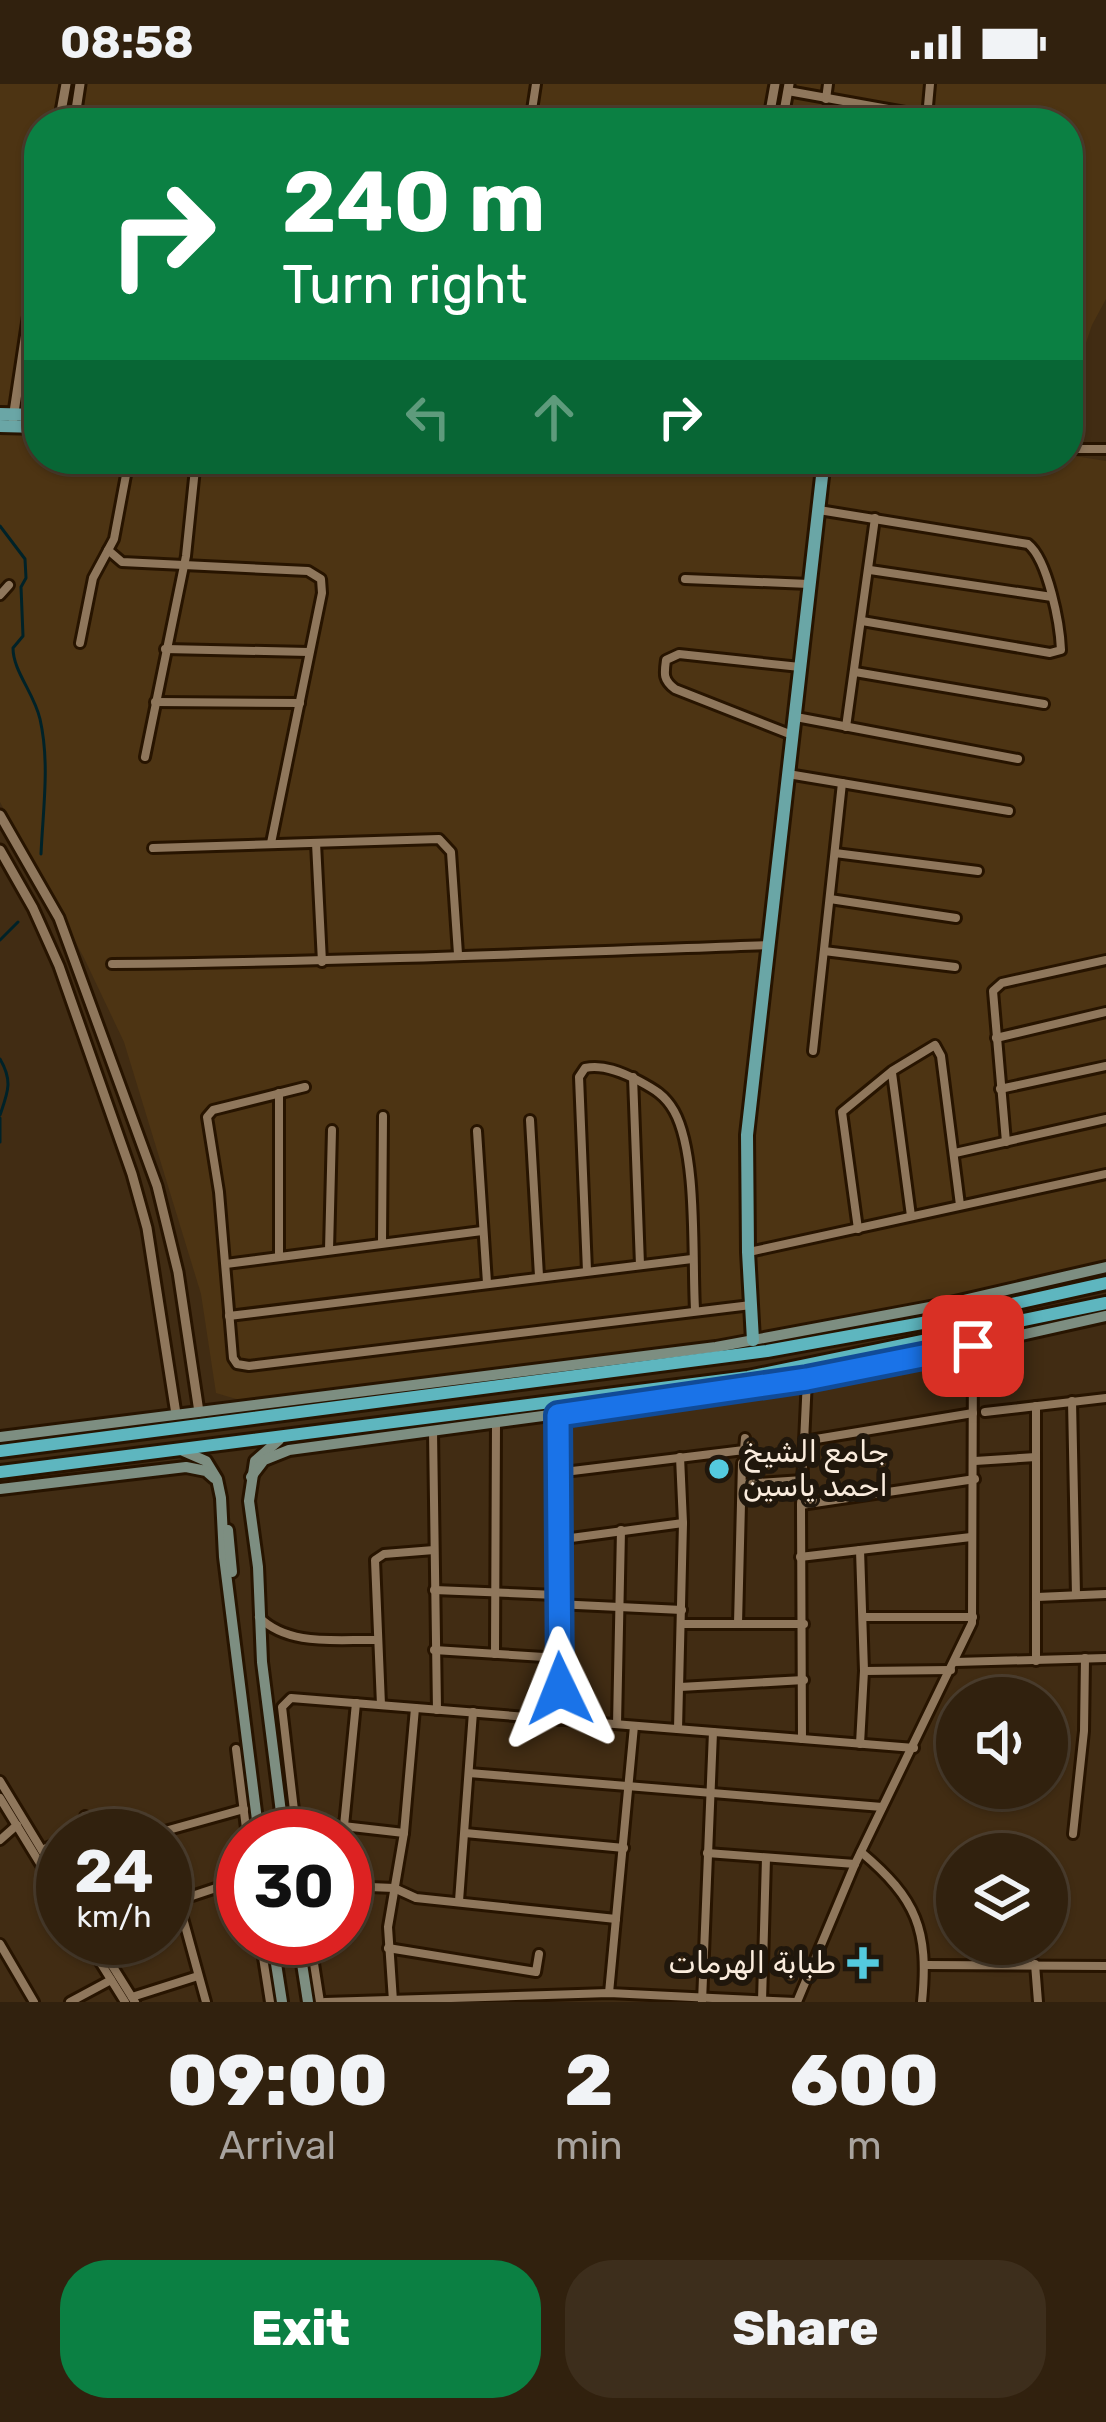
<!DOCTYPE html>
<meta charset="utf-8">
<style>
body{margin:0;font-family:Rubik,"Noto Naskh Arabic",sans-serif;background:#3d2e1c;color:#f1f3f6;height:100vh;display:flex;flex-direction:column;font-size:45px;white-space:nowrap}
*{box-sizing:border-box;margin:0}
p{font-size:39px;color:#a8a39e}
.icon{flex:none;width:66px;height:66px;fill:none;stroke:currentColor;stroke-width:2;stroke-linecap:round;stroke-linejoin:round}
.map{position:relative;height:1918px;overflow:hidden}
.side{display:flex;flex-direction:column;background:#31210e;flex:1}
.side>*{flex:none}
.guide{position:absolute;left:24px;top:24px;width:1059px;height:366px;border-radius:48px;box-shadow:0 3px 9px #0004,0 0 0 3px #4c3e2e;background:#0b8043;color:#fff;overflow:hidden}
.buttons{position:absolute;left:936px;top:1593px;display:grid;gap:24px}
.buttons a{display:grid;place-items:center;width:132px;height:132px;border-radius:50%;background:#31210e;box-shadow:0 3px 9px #0004,0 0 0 3px #4c3e2e;font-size:60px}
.speed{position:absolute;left:36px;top:1725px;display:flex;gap:24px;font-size:60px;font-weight:700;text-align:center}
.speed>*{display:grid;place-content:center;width:156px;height:156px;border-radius:50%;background:#31210e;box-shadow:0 3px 9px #0004,0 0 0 3px #4c3e2e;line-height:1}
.speed small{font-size:30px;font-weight:400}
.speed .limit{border:18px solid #d22;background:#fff;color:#111}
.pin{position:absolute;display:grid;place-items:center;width:102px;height:102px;color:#fff;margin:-51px;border-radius:24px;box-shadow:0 6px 18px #0006}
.me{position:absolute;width:132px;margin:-66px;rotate:358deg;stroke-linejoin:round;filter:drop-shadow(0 0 9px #0008)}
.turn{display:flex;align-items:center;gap:42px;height:252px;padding:0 60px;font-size:54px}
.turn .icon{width:156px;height:156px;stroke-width:2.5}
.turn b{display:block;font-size:84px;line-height:102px}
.lanes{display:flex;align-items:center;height:114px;padding:0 60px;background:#0003;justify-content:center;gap:60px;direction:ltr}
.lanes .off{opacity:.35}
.eta{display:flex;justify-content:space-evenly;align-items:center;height:204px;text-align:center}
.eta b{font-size:72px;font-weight:800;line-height:84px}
.action{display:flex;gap:24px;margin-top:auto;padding:24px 60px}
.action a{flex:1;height:138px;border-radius:48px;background:#0b8043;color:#fff;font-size:48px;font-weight:800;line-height:138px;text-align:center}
.action a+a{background:#3d2e1c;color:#f1f3f6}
.status{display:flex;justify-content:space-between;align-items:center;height:84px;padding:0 60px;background:#31210e;direction:ltr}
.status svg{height:33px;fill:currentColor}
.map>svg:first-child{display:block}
.built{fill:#4d3413}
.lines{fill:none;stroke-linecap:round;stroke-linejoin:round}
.stream{stroke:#002228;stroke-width:3}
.minor-casing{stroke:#271400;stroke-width:14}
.tertiary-casing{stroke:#271400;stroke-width:15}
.secondary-casing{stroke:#271400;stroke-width:16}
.primary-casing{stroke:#271400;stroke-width:18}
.trunk-casing{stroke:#271400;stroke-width:18}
.minor{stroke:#8f775c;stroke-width:8}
.tertiary{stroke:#8f775c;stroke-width:9}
.secondary{stroke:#7d8e81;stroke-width:10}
.primary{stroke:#6aa6a6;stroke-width:12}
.trunk{stroke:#5eb6bf;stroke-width:12}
.route-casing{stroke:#114b97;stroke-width:30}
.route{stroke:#1a73e8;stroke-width:21}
.poi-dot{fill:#54cade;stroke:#20170c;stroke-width:4.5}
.labels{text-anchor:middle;stroke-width:12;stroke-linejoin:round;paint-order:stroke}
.poi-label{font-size:30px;fill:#faecdd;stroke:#20170c;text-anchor:start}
</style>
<div class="status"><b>08:58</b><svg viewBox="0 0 49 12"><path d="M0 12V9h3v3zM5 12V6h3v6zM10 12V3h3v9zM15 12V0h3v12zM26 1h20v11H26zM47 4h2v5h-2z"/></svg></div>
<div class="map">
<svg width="1106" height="1918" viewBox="0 0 1106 1918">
<rect width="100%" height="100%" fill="#412c13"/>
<!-- built -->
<polygon class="built" points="0,0 1106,0 1106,215 1092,241 1068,312 1068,39 39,39 39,375 1068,375 1068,371 1106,377 1106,1188 853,1245 742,1261 243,1317 216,1309 201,1210 124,958 84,874 0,718"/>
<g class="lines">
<!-- stream -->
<g class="stream">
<path d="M0,442L25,475L26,494L21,503L23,552L13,564C13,587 34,609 40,635C50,679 43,725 41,770"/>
<polyline points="0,856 18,838"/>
<path d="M0,975C13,997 8,1008 0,1031"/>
<polyline points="0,1034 0,1058"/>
</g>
<!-- minor casing -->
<g class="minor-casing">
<g id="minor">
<polyline points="788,7 966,39"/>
<polyline points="826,15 828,0"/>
<polyline points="927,33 930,0"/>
<polyline points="530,39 536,0"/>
<polyline points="1068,365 1106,365"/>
<path d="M819,426L1028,460C1048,476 1060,540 1061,566L1050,569L862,537"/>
<polyline points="108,466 122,478 308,487 321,495 322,509 271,759"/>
<polyline points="870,486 1052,513"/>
<polyline points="685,495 809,500"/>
<polyline points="0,511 9,501"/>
<polyline points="80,559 93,494 114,455 129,375"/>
<polyline points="165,565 309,568"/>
<polyline points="855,588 1044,620"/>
<polyline points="155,618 300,619"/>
<polyline points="796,633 1018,675"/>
<polyline points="846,643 875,434"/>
<path d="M792,651L675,605C663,596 664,590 666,576L679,570L800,583"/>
<polyline points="145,673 186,472 196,375"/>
<polyline points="788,690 1009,727"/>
<polyline points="316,759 322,878"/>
<polyline points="153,764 439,755 451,768 458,870"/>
<polyline points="835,769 978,787"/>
<polyline points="830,815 956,834"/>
<polyline points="824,867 955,883"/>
<path d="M112,880C331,878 550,869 769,861"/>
<polyline points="996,954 1106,928"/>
<polyline points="813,967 842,699"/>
<polyline points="892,989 911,1132"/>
<polyline points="633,993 640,1181"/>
<polyline points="305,1003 213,1026 207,1033 219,1108 233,1274 237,1280 249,1282 751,1221"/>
<polyline points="1000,1005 1106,982"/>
<polyline points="530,1036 539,1192"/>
<polyline points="477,1047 487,1199"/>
<polyline points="1006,1058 993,907 1002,899 1106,876"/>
<polyline points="955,1069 1106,1035"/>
<polyline points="858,1145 842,1028 892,987 935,961 941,972 960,1121"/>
<polyline points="382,1158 383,1032"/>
<polyline points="329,1166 332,1046"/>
<polyline points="749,1168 1106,1090"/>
<polyline points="279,1171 279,1009"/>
<polyline points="226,1180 482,1147"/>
<path d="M587,1187L579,993L585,984C603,980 622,988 639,997C654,1005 665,1011 674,1027C698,1070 692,1173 695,1225"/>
<polyline points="229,1232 692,1175"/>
<polyline points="1072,1317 1076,1511"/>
<polyline points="1036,1322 1036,1577"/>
<polyline points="985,1328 1106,1314"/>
<polyline points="558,1331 559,1636"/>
<polyline points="433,1347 437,1626"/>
<polyline points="804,1357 973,1329"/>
<polyline points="975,1377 1036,1373"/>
<polyline points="556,1389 744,1366 745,1354"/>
<polyline points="742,1400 803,1396"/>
<polyline points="801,1421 975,1395"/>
<polyline points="556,1456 683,1439"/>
<polyline points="860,1466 864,1587 860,1660"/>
<polyline points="800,1473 971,1453"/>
<polyline points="434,1506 556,1511"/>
<polyline points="1037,1513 1106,1510"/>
<polyline points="556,1520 682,1526"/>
<path d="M259,1533C289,1563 337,1555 377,1556"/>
<polyline points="863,1533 973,1533"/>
<polyline points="681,1540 804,1540"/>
<polyline points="738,1540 742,1379"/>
<polyline points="434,1566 560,1574"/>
<polyline points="495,1570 496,1339"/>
<polyline points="955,1578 1106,1574"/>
<polyline points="864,1587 951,1586"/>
<polyline points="680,1603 804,1596"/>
<polyline points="381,1621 375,1476 384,1470 434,1466"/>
<polyline points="617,1640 621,1446"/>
<polyline points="678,1645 683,1439 680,1373"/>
<polyline points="802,1655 801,1421 807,1295"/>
<polyline points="236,1665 247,1752"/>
<polyline points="469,1689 882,1723"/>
<polyline points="0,1697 63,1801"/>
<polyline points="0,1714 63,1817"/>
<polyline points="308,1738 404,1749"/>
<polyline points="344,1742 356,1619"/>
<polyline points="465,1749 624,1764"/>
<polyline points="1073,1750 1084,1647 1085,1574"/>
<polyline points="71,1752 88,1744 85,1732"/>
<polyline points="147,1752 244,1725"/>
<polyline points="297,1752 282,1623 291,1614 914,1664"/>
<polyline points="0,1756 17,1741"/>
<polyline points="42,1766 63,1756"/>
<path d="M861,1768C917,1815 929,1846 922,1918"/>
<polyline points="707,1769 855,1780"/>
<polyline points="345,1802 394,1804 416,1814 616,1835"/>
<polyline points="178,1816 206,1918"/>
<polyline points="459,1817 473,1628"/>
<polyline points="165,1821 243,1795"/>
<polyline points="85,1854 125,1918"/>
<polyline points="95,1854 135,1918"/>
<polyline points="260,1854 270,1918"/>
<polyline points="310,1854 320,1918"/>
<polyline points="0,1860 34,1918"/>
<polyline points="388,1864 536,1888 539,1870"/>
<polyline points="1035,1880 1038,1918"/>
<polyline points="926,1881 1106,1882"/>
<polyline points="609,1909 634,1642"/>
<polyline points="132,1913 198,1892"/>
<polyline points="393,1917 388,1843 404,1749 415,1624"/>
<polyline points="762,1917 766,1774"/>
<polyline points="70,1918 111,1896"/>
<polyline points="325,1918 609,1909 795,1918"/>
<polyline points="702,1918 713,1648"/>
<polyline points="797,1918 855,1780 972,1539 973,1262"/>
</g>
</g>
<!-- tertiary casing -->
<g class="tertiary-casing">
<g id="tertiary">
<polyline points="59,39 66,0"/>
<polyline points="74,39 80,0"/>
<polyline points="768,39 775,0"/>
<polyline points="782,39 789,0"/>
<polyline points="13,335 39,162"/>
<polyline points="25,337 39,244"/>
<polyline points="0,731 59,834 157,1102 178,1188 199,1328"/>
<polyline points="0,766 33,824 59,882 132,1090 147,1144 176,1330"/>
</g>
</g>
<!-- secondary casing -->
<g class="secondary-casing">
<g id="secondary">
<polyline points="0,1353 716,1263 946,1220 1106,1183"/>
<polyline points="279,1356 255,1377 249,1417 258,1483 262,1578 284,1752"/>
<polyline points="183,1367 206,1377 217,1395 221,1414 224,1473 259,1752"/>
<polyline points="251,1393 264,1376 289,1366 737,1306 932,1271 1106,1232"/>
<polyline points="0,1405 186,1383 206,1387 214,1394"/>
<polyline points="228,1446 232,1488"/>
<polyline points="272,1854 282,1918"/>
<polyline points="298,1854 308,1918"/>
</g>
</g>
<!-- primary casing -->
<g class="primary-casing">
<g id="primary">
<polyline points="0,330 39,331"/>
<polyline points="0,342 39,343"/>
<polyline points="753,1256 748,1168 747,1051 824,375"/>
</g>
</g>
<!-- trunk casing -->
<g class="trunk-casing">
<g id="trunk">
<polyline points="0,1367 767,1267 950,1234 1106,1199"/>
<polyline points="0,1388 748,1293 1106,1219"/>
</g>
</g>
<!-- minor -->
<use href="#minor" class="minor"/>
<!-- tertiary -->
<use href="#tertiary" class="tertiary"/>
<!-- secondary -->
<use href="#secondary" class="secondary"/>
<!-- primary -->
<use href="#primary" class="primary"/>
<!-- trunk -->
<use href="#trunk" class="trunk"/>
</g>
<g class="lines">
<!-- route casing -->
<g class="route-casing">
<polyline id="route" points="560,1605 558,1331 807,1295 973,1262"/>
</g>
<!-- route -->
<use href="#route" class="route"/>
</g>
<!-- markers -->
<g class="poi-dot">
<circle cx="719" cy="1385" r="12"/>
<path d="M857 1861h12v12h12v12h-12v12h-12v-12h-12v-12h12z"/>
</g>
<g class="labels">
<!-- poi labels -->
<g class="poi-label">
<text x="743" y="1378">جامع الشيخ<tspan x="743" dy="34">احمد ياسين</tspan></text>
<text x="836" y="1889" text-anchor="end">طبابة الهرمات</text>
</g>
</g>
</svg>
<div class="buttons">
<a><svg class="icon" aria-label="sound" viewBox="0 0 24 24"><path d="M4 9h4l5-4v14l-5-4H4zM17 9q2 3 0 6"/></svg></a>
<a><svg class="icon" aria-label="layers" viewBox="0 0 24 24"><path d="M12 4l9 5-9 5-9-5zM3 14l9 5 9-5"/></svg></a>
</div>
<div class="speed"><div>24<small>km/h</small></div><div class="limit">30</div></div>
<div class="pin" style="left:973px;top:1262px;background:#d93025"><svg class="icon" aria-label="arrive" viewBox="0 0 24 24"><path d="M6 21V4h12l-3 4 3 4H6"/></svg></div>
<svg class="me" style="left:560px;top:1605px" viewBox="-20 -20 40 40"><path d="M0-17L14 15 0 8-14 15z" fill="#1a73e8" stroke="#fff" stroke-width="4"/></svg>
<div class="guide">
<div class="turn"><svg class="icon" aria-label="right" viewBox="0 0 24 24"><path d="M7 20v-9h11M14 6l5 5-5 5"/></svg><div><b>240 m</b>Turn right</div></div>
<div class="lanes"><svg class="icon off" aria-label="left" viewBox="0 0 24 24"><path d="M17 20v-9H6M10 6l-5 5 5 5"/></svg><svg class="icon off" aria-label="ahead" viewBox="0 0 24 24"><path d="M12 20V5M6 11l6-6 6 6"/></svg><svg class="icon" aria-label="right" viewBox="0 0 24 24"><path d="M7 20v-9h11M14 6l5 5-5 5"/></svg></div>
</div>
</div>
<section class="side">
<div class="eta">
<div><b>09:00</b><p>Arrival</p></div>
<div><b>2</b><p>min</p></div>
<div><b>600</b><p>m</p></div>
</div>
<div class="action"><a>Exit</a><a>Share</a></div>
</section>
